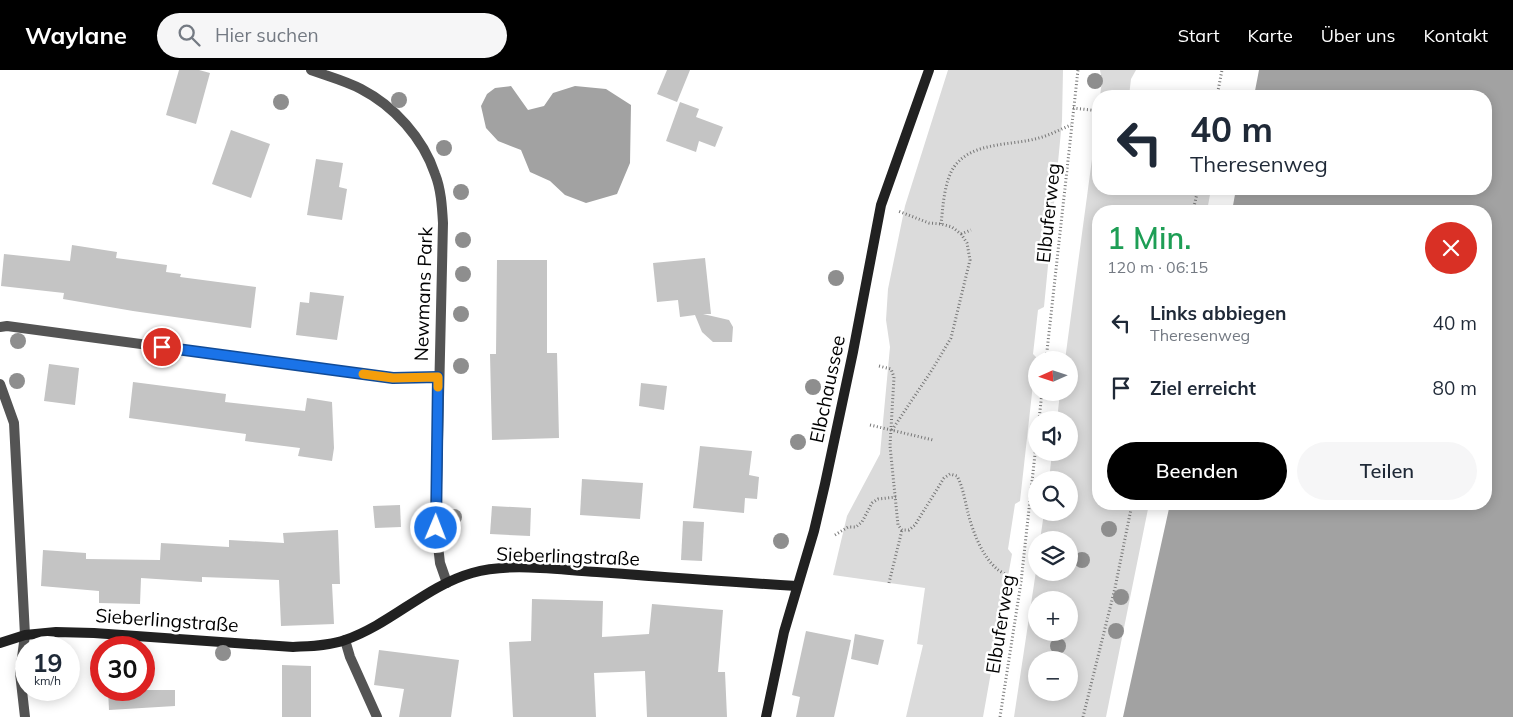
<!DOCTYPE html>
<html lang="de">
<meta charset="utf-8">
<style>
body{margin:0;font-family:Mulish,sans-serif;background:#f6f6f7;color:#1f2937;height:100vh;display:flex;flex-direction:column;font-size:19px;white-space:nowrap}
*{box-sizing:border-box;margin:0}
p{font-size:16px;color:#747a83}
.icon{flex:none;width:28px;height:28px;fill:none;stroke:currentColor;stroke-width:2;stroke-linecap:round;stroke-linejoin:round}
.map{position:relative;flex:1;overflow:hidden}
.details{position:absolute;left:1092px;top:135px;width:400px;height:305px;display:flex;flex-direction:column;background:#fff;border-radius:20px;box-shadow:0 2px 12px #0003}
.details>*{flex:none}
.hud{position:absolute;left:1092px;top:20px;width:400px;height:105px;border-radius:20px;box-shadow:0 2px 12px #0003;background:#fff;color:#1f2937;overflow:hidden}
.needle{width:32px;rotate:267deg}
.buttons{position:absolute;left:1028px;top:281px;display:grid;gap:10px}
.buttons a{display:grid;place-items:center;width:50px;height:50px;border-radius:50%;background:#fff;box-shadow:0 2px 12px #0003;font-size:25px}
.speed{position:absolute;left:15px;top:566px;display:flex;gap:10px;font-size:25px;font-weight:700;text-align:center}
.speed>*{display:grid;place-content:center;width:65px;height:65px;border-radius:50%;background:#fff;box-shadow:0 2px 12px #0003;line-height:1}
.speed small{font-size:12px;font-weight:400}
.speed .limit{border:8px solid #d22;background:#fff;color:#111}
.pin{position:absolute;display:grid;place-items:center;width:42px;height:42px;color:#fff;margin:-21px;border:2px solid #fff;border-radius:50%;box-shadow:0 1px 5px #0007}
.me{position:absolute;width:55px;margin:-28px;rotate:1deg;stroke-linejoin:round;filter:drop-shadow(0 0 4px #0008)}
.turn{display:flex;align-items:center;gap:18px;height:105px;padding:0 15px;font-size:22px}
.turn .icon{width:65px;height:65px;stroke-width:2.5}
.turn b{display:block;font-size:35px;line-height:42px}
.round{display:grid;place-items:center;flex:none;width:52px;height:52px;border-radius:26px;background:#f6f6f7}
.summary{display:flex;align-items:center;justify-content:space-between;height:85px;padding:0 15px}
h1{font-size:30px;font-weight:600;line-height:38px;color:#1e9e55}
.primary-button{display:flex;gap:10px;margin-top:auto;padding:10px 15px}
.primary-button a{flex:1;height:58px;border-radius:30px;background:#000;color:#fff;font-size:20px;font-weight:600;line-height:58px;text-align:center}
.primary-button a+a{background:#f6f6f7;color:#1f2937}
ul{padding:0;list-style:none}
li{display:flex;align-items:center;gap:15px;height:65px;padding:0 15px}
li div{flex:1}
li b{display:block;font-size:19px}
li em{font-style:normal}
header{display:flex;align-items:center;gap:30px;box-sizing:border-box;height:70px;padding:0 25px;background:#000;color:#fff}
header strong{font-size:24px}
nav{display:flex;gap:28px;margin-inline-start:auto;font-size:18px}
.search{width:350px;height:45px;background:#f6f6f7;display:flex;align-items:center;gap:12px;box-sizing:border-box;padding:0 18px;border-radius:28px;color:#747a83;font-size:19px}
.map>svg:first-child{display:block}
.green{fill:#dbdbdb;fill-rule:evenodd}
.water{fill:#a2a2a2}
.building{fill:#c4c4c4}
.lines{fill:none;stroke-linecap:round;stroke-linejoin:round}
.path{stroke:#767676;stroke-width:3;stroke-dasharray:1 2.5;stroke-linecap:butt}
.street{stroke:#545454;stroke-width:10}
.secondary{stroke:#212121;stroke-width:10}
.tree{fill:#8e8e8e}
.route-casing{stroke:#114b97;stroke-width:12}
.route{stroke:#1a73e8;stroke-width:9}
.slow{stroke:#f59e0b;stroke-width:9}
.labels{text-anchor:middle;stroke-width:5;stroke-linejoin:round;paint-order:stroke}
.street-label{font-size:19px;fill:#000;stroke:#fff}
</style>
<header>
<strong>Waylane</strong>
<div class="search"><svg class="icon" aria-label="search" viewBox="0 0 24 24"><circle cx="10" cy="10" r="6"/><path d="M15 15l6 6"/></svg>Hier suchen</div>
<nav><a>Start</a><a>Karte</a><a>Über uns</a><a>Kontakt</a></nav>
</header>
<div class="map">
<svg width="1513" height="647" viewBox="0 0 1513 647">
<rect width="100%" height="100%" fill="#fff"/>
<!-- green -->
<g class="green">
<polygon points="948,0 1063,0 1062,51 1044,237 1038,240 1033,284 1036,287 1020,431 1015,434 1008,479 1012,484 983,647 906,647 923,575 917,574 925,518 833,505 847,446 880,384 890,277 886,250 888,219 905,136"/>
<polygon points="1100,0 1136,0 1131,9 1129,26 1100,26 1102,11"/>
<path d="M1097,52H1099V119H1211L1207,141H1099V434H1149L1106,647H1014L1036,501L1069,502V470H1040L1044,443L1069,442V410H1049L1052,383L1069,382V350H1057L1060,323L1069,322V290H1065ZM1036,530H1069V562H1036ZM1036,590H1069V622H1036Z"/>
</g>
<!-- water -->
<g class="water">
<polygon points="1259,0 1513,0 1513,647 1123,647 1170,434 1486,434 1486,141 1232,141 1236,119 1486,119 1486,26 1254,26"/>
<polygon points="511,16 528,40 544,36 553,23 575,16 606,19 631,35 630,93 617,124 586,133 565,125 550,111 530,102 521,80 498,71 486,58 481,36 487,24 495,18"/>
</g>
<!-- building -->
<g class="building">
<polygon points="179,0 199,0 210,3 196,54 166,45"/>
<polygon points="667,0 690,0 677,32 657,24"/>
<polygon points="680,32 699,39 696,47 723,57 715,77 699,71 696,82 666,71"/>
<polygon points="231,60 270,74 251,128 212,114"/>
<polygon points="316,89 343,93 339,117 347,119 342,150 307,145"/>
<polygon points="72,175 117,182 116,188 167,195 166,202 181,204 180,207 256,217 251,258 133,241 63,229 64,223 1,216 4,184 70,191"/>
<polygon points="705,188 711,244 703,244 729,250 733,257 732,272 713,272 702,262 695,245 680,247 678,230 657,232 653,193"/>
<polygon points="497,190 547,190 547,283 557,283 559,368 492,370 490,284 496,284"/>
<polygon points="310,222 344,226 337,270 296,265 300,232 309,233"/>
<polygon points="49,294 79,298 75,335 44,331"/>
<polygon points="133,312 226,324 225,332 305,341 307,328 332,332 334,378 332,391 298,386 300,378 245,371 246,364 129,348"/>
<polygon points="641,313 667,316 664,340 639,336"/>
<polygon points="700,376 752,381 749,405 759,407 757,429 745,428 744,443 693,438"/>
<polygon points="582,409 643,413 640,449 580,445"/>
<polygon points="400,435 401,457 375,458 373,436"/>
<polygon points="492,436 531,438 530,466 490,464"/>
<polygon points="683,451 704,452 702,491 681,490"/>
<polygon points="338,460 340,514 332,514 334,554 281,556 279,510 202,507 202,512 141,508 140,534 99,533 99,521 41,516 43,480 86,483 86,489 160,490 161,473 229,477 229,470 284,473 283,463"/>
<polygon points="532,529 603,531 602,567 649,564 652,534 723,540 718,602 725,602 727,647 647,647 645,601 594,603 596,647 513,647 509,572 531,571"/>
<polygon points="806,561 851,570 834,647 796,647 800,627 792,625"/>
<polygon points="855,564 884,570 878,595 851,589"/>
<polygon points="379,580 459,590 451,647 399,647 404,619 374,615"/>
<polygon points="282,595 311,596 311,647 282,647"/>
<polygon points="108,620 175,620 175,636 109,640"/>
</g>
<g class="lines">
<!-- path -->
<g class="path">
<polyline points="1217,26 1222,0"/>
<polyline points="1073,38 1099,41"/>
<polyline points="1193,141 1198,119"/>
<path d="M941,154C943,137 944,112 954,97C972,71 1012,76 1039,68C1050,65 1061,59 1071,55"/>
<polyline points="961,164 971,160"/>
<polyline points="1046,290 1078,0"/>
<path d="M879,296L891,299L894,307L890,376L898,455L902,460H909L915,455L944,408L950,404L957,406C963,417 965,431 968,443C973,462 982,486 997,499C1003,504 1014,508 1021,512"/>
<polyline points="1039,350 1042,322"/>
<polyline points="870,355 933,370"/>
<polyline points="892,360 932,300 951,268 970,190 967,173 961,164 952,157 941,154 929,153 898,141"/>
<polyline points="835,465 848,457 856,457 862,452 872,433 878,429 896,427"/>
<polyline points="889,513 902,460"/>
<polyline points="1000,647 1021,512 1036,375"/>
<polyline points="1083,647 1115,518 1132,434"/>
</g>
<!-- street -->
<g class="street">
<path d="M311,0C327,6 346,11 361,19C394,36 423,68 435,104C441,119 442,136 443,153L436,458L440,493L447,513"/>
<polyline points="0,257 7,256 393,308 439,307"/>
<polyline points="0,314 14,353 25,565 20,603 25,647"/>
<polyline points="345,570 350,587 377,647"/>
</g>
<!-- secondary -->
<g class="secondary">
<path d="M0,573L25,565L56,562L94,563L293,577C310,576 328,576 345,570C391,554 426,516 472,503C509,492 558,500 597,502C663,507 730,512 797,516"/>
<polyline points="766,647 784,562 814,461 825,414 853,282 881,135 929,0"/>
</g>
</g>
<!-- trees -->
<g class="tree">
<circle cx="1095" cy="11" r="8"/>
<circle cx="399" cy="30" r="8"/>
<circle cx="281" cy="32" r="8"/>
<circle cx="444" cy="78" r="8"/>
<circle cx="461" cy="122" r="8"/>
<circle cx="463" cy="170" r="8"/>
<circle cx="463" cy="204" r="8"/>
<circle cx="836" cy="208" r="8"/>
<circle cx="461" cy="244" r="8"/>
<circle cx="18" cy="271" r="8"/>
<circle cx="461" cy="296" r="8"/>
<circle cx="17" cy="311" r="8"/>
<circle cx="813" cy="317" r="8"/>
<circle cx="798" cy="372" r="8"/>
<circle cx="454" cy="447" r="8"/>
<circle cx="1109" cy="459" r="8"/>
<circle cx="781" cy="471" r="8"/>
<circle cx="1082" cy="490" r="8"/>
<circle cx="1121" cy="527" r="8"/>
<circle cx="1116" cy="561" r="8"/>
<circle cx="1058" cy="576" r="8"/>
<circle cx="223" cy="583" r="8"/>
</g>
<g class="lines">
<!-- route casing -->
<g class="route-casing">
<polyline id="route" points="162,277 393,308 438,307 436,458"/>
</g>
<!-- route -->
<use href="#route" class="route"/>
<!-- slow -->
<polyline class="slow" points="363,304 393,308 438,307 438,317"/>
</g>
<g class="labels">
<!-- street labels -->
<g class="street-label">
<text transform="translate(1048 143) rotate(-84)" y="7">Elbuferweg</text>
<text transform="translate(423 224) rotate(-88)" y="7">Newmans Park</text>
<text transform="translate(827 319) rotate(-78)" y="7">Elbchaussee</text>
<text transform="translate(568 486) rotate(2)" y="7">Sieberlingstraße</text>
<text transform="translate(167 550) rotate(4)" y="7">Sieberlingstraße</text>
<text transform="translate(1000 554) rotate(-81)" y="7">Elbuferweg</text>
</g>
</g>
</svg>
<div class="buttons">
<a><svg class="needle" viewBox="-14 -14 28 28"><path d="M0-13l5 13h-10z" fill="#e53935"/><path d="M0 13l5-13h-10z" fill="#747a83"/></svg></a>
<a><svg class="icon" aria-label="sound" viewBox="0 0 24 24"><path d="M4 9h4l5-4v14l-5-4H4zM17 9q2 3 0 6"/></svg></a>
<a><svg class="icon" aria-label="search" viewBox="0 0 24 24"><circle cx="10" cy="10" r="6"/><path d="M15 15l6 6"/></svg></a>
<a><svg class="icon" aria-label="layers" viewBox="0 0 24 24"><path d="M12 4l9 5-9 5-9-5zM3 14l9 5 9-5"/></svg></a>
<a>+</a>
<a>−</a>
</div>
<div class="speed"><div>19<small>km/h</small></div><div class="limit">30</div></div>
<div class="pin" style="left:162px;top:277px;background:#d93025"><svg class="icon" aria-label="arrive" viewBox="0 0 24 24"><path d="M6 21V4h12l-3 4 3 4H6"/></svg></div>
<svg class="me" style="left:436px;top:458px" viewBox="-20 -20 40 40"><circle r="17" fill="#1a73e8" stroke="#fff" stroke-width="3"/><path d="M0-11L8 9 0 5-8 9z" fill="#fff"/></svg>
<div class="hud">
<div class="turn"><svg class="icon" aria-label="left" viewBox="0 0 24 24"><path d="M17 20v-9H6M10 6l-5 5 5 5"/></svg><div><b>40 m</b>Theresenweg</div></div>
</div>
<section class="details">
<div class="summary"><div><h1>1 Min.</h1><p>120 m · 06:15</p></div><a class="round" style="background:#d93025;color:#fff"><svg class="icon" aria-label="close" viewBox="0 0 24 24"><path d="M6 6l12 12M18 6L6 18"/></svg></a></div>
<ul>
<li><svg class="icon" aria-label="left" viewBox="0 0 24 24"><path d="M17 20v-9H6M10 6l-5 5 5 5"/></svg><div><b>Links abbiegen</b><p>Theresenweg</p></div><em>40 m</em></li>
<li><svg class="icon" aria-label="arrive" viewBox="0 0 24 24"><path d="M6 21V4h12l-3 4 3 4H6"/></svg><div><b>Ziel erreicht</b></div><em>80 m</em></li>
</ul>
<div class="primary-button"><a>Beenden</a><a>Teilen</a></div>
</section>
</div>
